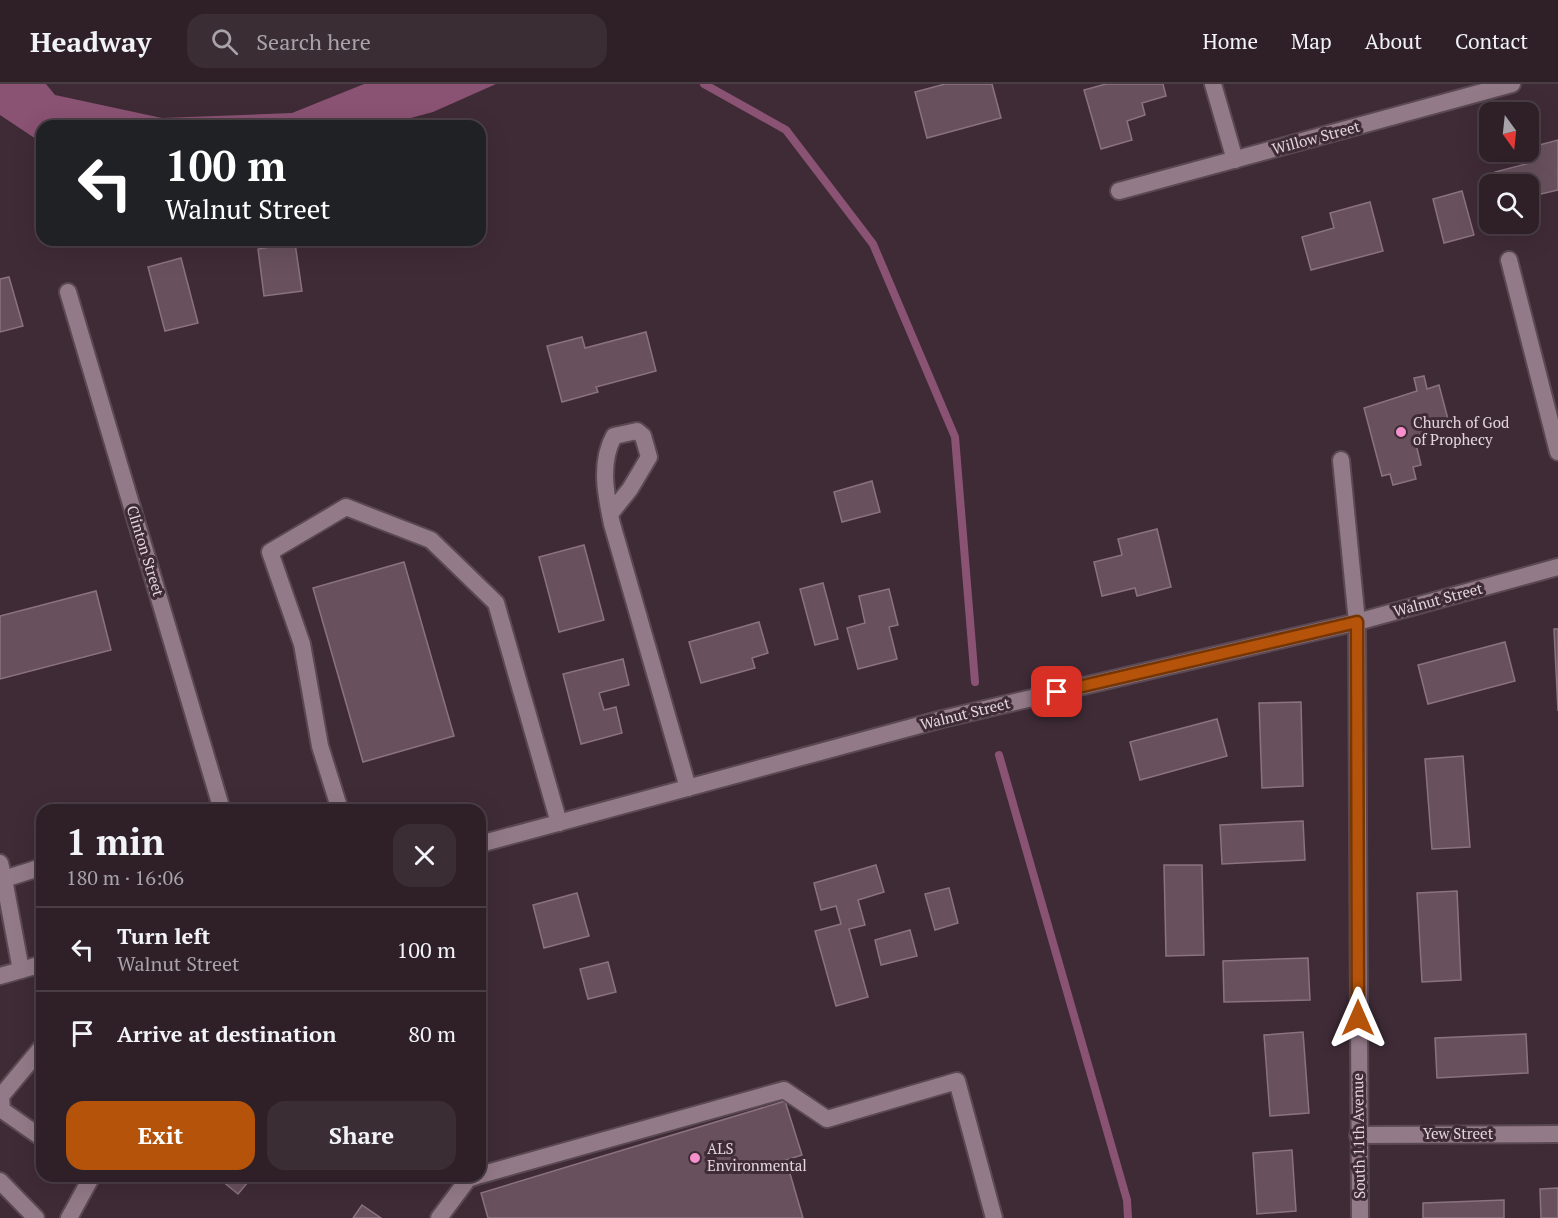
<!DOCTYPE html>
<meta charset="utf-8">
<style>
body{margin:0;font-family:"PT Serif",serif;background:#3b2d34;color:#f1f3f6;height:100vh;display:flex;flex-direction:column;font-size:22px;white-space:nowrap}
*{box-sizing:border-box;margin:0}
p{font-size:20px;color:#a7a3a8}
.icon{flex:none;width:33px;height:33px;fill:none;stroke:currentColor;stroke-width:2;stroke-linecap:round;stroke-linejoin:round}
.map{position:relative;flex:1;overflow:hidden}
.details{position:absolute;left:36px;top:720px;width:450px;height:378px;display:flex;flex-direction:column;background:#2f2028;border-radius:18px;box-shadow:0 6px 24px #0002,0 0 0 2px #4a3e45}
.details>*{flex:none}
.hud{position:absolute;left:36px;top:36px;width:450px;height:126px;border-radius:18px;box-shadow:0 6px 24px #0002,0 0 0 2px #4a3e45;background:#202124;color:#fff;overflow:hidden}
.needle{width:39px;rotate:165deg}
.tools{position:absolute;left:1479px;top:18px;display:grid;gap:12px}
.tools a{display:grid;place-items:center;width:60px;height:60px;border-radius:12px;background:#2f2028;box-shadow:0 6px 24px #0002,0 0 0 2px #4a3e45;font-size:30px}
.pin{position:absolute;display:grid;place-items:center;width:51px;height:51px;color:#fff;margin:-26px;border-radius:12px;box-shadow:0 3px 9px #0006}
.me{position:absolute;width:66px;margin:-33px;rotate:0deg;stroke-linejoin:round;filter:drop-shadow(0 0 4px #0008)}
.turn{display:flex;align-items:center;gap:21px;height:126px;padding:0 30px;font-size:27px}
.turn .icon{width:78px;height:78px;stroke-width:2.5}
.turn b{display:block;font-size:42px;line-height:51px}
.round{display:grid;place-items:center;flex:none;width:63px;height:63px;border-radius:18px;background:#3b2d34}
.headline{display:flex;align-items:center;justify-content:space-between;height:102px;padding:0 30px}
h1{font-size:36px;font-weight:600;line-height:45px}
.button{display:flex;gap:12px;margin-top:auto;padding:12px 30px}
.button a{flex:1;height:69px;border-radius:18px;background:#b45309;color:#fff;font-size:24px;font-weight:600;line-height:69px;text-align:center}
.button a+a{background:#3b2d34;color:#f1f3f6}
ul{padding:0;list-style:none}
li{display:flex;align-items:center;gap:18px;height:84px;padding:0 30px;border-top:2px solid #4a3e45}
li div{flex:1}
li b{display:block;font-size:22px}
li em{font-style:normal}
header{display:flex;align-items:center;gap:36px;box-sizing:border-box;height:84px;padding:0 30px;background:#2f2028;border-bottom:2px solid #4a3e45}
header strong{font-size:28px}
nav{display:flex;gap:33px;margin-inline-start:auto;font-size:21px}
.search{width:420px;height:54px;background:#3b2d34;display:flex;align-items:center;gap:15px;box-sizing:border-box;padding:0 21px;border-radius:18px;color:#a7a3a8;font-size:22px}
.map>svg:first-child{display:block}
.water{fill:#8a5273}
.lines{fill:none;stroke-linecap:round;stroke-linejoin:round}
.stream{stroke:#8a5273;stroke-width:8}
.building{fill:#68515d;stroke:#8b7280;stroke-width:1.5}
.service-casing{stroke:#5a4953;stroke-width:20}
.minor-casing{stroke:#5a4953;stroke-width:20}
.secondary-casing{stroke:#5a4953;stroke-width:20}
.service{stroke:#937a88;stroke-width:16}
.minor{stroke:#937a88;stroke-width:16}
.secondary{stroke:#937a88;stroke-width:16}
.route-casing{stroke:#753606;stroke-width:15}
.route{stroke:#b45309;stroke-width:10}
.poi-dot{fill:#f790cd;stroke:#3f2b36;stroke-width:2}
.labels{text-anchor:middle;stroke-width:6;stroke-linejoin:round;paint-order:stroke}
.street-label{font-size:15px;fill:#e3d5dc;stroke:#3f2b36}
.poi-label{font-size:15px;fill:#e3d5dc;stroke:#3f2b36;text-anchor:start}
</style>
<header>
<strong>Headway</strong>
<div class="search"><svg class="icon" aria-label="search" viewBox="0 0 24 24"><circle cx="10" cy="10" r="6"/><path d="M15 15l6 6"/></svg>Search here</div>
<nav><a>Home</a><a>Map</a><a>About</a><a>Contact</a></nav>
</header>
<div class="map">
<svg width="1558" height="1134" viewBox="0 0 1558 1134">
<rect width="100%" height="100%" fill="#3f2b36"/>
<!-- water -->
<polygon class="water" points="0,0 46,0 55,11 162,34 292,29 364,0 496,0 433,28 381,42 42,42 42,59 0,31"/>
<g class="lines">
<!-- stream -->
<g class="stream">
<polyline points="704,0 786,46 873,160 955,353 975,598"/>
<polyline points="999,671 1127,1116 1128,1134"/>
</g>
</g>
<!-- building -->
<g class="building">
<polygon points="945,0 992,0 1001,34 927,54 915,8"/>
<polygon points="1106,0 1163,0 1166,12 1142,19 1145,31 1127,37 1132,56 1101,65 1084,6"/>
<polygon points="1558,56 1558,106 1528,113 1528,100 1498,100 1495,88 1530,79 1528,64"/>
<polygon points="1462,107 1474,151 1444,159 1433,115"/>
<polygon points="1370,118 1383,167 1311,186 1302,153 1334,144 1330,129"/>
<polygon points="295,159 302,207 264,212 258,165"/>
<polygon points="181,174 198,239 165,247 148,183"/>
<polygon points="9,193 23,242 0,248 0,195"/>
<polygon points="646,248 656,287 596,303 598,308 562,318 547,262 582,253 585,264"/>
<polygon points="1424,292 1427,305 1439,301 1450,343 1414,352 1421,381 1413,383 1416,395 1393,401 1390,390 1382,392 1364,324 1417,307 1414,294"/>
<polygon points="872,397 880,428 842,438 834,408"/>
<polygon points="1157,445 1171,503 1137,512 1135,504 1102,512 1094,478 1122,471 1118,455"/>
<polygon points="584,461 604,536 559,548 539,473"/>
<polygon points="404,478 454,652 363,678 313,504"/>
<polygon points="823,499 838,555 815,561 800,505"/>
<polygon points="889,505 898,541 889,543 897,575 858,585 847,544 865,539 859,512"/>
<polygon points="96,507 111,566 0,595 0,532"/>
<polygon points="759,538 768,569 752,574 755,584 701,599 689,558"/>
<polygon points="1554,545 1558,545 1558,627"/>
<polygon points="1505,558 1515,597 1428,620 1418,581"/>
<polygon points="623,575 629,601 599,609 604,626 616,623 622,649 581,660 563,590"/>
<polygon points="1301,618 1303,702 1262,704 1259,619"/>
<polygon points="1217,635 1227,672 1140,696 1130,658"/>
<polygon points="1463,672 1470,763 1432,765 1425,675"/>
<polygon points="1303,737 1305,776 1222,780 1220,741"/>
<polygon points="876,781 884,808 858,816 865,841 849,845 868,913 836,922 815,847 841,840 836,822 821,826 814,799"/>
<polygon points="1164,781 1202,781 1204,871 1166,872"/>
<polygon points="949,804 958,839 935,846 925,810"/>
<polygon points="1457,807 1461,896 1422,898 1417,809"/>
<polygon points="577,809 589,852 544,864 533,821"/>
<polygon points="910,846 917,872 881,881 875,856"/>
<polygon points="1308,874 1310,916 1224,918 1223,877"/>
<polygon points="608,878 616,908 588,915 580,885"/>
<polygon points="1303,948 1309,1029 1270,1032 1264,951"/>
<polygon points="1526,950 1528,989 1437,994 1435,954"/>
<polygon points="785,1017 802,1071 786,1076 803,1134 488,1134 481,1109"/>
<polygon points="1292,1066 1296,1127 1257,1130 1253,1069"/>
<polygon points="216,1092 253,1092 238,1110"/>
<polygon points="1558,1104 1558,1134 1541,1134 1540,1105"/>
<polygon points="1504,1116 1504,1134 1423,1134 1423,1119"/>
<polygon points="362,1121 381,1134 353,1134"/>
</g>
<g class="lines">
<!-- service casing -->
<g class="service-casing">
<g id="service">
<polyline points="1213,0 1235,76"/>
<polyline points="1509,176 1558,368"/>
<polyline points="1341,376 1357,538"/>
<path d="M610,430L630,405L649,373L643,352L637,347L614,352C599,379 606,412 612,440L688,704"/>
<polyline points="340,726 320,662 302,560 270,468 346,423 431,456 496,519 559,739"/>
<polyline points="0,779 4,795"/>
<polyline points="21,886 4,795 42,783"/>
<polyline points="42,963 1,1012 2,1026 42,1054"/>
<polyline points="480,1091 784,1006 827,1035 957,997 994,1134"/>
<polyline points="69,1134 92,1092"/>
<polyline points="439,1134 468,1095 477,1092"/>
</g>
</g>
<!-- minor casing -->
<g class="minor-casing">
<g id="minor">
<polyline points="1119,107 1512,0"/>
<polyline points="68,208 222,726"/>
<polyline points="1357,538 1360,1134"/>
<polyline points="480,760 942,635 1357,538 1558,483"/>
<polyline points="0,892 42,880"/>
<polyline points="1358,1051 1558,1050"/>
</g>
</g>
<!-- secondary casing -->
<g class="secondary-casing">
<polyline id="secondary" points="0,1097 36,1134"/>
</g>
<!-- service -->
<use href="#service" class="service"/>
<!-- minor -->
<use href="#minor" class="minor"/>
<!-- secondary -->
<use href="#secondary" class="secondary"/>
</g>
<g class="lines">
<!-- route casing -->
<g class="route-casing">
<polyline id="route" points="1057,608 1357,538 1358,934"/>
</g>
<!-- route -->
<use href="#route" class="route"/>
</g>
<!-- markers -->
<g class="poi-dot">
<circle cx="1401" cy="348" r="6"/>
<circle cx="695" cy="1074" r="6"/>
</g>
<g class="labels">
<!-- street labels -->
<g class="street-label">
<text transform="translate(1316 54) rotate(-15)" y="5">Willow Street</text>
<text transform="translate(145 467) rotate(73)" y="5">Clinton Street</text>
<text transform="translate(1438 516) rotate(-15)" y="5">Walnut Street</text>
<text transform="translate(965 630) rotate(-14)" y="5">Walnut Street</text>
<text x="1458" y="1055">Yew Street</text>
<text transform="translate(1359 1052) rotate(-91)" y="5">South 11th Avenue</text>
</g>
<!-- poi labels -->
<g class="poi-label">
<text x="1413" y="344">Church of God<tspan x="1413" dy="17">of Prophecy</tspan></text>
<text x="707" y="1070">ALS<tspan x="707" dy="17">Environmental</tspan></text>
</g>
</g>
</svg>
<div class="tools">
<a><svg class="needle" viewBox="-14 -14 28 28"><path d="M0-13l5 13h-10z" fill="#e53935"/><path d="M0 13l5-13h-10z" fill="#a7a3a8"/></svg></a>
<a><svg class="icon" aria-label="search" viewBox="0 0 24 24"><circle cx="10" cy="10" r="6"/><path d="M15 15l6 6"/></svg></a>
</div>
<div class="pin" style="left:1057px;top:608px;background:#d93025"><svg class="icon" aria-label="arrive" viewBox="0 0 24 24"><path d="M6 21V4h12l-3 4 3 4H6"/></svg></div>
<svg class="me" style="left:1358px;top:934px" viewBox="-20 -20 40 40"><path d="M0-17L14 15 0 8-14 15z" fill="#b45309" stroke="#fff" stroke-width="4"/></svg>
<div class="hud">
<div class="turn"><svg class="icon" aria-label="left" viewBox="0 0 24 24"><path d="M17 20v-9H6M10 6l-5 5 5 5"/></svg><div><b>100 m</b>Walnut Street</div></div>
</div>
<section class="details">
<div class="headline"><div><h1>1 min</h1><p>180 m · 16:06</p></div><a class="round"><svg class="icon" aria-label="close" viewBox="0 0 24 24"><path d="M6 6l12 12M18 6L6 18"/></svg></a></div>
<ul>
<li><svg class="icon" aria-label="left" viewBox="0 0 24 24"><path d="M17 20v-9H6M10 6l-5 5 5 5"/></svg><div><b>Turn left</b><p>Walnut Street</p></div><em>100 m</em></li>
<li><svg class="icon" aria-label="arrive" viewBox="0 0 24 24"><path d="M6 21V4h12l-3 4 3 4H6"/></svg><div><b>Arrive at destination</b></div><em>80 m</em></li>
</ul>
<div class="button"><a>Exit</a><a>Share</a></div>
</section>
</div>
